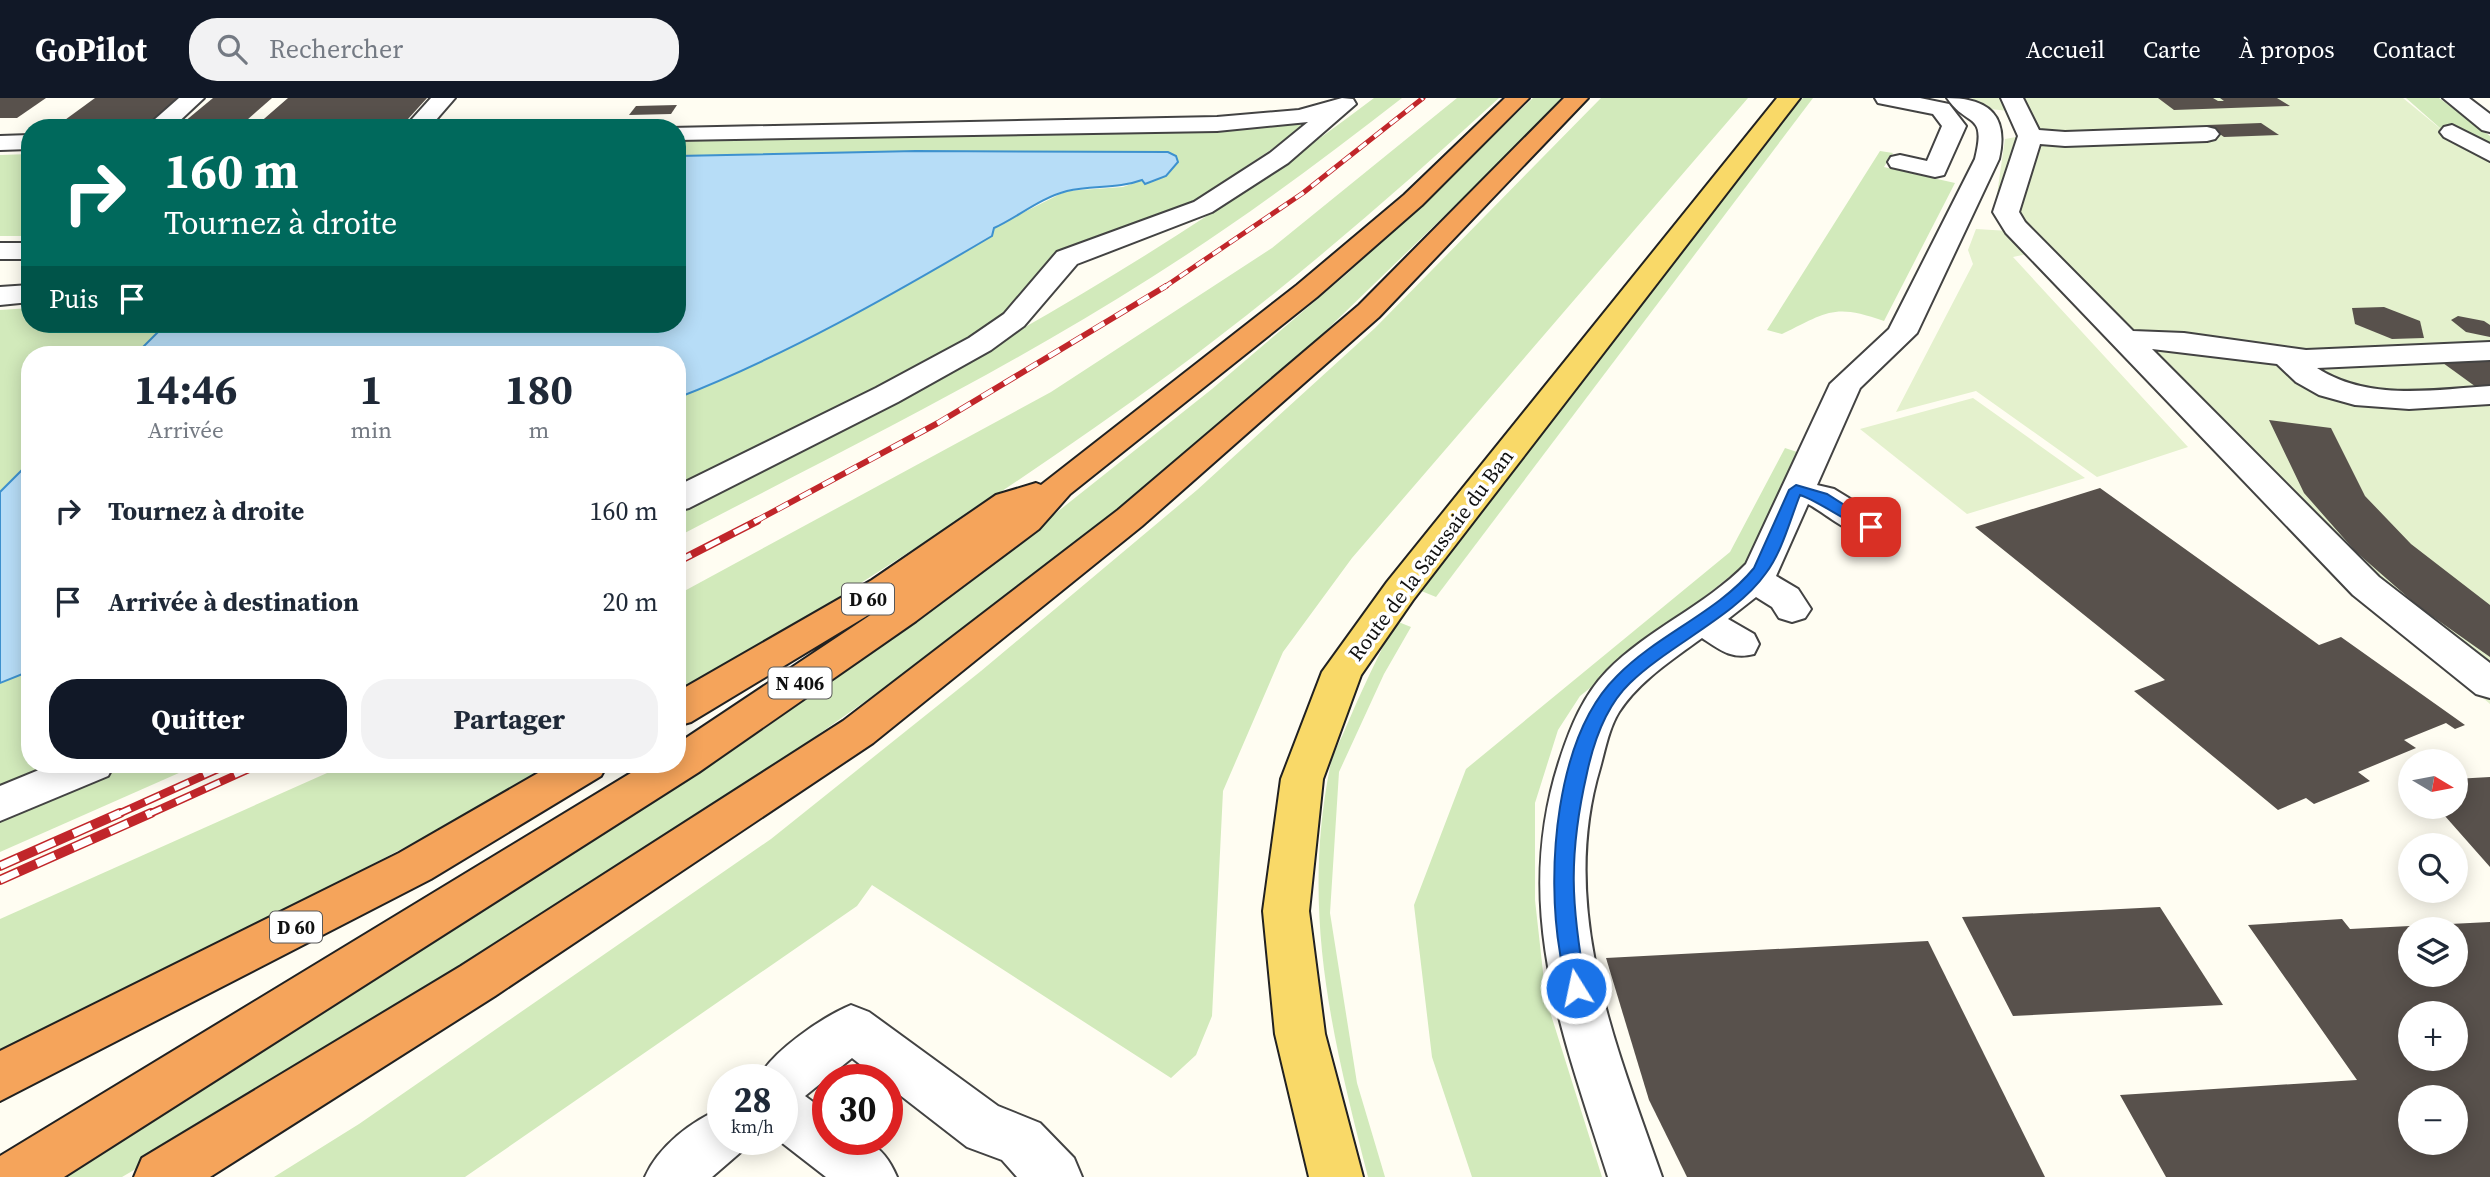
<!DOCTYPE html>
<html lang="fr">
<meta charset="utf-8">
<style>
body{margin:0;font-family:"Source Serif 4",serif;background:#f2f2f3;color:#1f2937;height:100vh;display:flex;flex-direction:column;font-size:26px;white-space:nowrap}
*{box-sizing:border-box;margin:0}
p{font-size:23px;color:#747a83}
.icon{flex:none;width:38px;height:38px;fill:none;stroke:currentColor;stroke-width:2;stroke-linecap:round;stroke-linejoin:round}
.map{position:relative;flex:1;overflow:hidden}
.details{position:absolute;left:21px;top:248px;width:665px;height:427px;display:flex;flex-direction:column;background:#fff;border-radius:28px;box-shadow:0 4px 18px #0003}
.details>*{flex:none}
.hud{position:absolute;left:21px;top:21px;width:665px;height:214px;border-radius:28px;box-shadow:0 4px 18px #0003;background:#00695c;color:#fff;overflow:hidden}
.needle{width:46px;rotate:100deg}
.tools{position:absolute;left:2398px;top:651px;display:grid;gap:14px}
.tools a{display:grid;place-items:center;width:70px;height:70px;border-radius:50%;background:#fff;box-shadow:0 4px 18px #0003;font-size:35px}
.speed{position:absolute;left:707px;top:966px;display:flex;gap:14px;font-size:35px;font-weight:700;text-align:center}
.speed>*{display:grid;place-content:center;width:91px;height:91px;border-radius:50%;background:#fff;box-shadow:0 4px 18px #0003;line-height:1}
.speed small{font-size:18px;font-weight:400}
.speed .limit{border:10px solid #d22;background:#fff;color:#111}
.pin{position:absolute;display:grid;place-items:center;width:60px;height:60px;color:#fff;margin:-30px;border-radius:14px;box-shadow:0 4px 10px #0006}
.me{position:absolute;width:77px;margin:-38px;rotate:350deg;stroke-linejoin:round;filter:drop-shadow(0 0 5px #0008)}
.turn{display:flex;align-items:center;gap:24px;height:147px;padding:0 28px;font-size:32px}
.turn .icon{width:91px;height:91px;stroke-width:2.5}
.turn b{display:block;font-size:49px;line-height:60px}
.then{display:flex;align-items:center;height:66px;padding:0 28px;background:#0003;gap:14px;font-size:26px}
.eta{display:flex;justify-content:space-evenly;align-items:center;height:119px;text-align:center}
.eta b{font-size:42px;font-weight:700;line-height:49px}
.button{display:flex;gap:14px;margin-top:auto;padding:14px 28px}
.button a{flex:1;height:80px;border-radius:28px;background:#111827;color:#fff;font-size:28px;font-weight:700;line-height:80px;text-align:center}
.button a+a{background:#f2f2f3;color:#1f2937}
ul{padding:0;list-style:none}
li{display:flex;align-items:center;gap:21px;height:91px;padding:0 28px}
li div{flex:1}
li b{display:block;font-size:26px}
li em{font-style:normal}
header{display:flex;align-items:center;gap:42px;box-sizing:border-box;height:98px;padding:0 35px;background:#111827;color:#fff}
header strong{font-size:33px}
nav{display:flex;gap:38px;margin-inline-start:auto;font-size:24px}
.search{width:490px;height:63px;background:#f2f2f3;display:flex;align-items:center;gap:18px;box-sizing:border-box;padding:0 24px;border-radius:28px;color:#747a83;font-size:26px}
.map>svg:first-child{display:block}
.green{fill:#d2eabb}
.pitch{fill:#e4f1cd}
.water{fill:#b7ddf7;stroke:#3d91ce;stroke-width:2}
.building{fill:#58514c;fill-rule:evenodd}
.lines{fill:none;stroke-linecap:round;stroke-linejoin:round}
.minor-casing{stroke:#434343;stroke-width:4}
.major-casing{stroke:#212121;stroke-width:4}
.highway-casing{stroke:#212121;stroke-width:4}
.minor{fill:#fff;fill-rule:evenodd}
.major{fill:#f9d968;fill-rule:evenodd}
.highway{fill:#f5a45b;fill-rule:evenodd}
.rail-far3-casing{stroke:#c1262a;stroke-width:5}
.rail-far2-casing{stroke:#c1262a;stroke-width:6}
.rail-far1-casing{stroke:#c1262a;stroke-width:8}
.rail-casing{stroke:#c1262a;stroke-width:10}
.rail-far3{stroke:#fff;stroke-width:3.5;stroke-dasharray:10;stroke-linecap:butt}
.rail-far2{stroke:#fff;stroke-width:4.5;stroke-dasharray:13;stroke-linecap:butt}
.rail-far1{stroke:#fff;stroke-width:5;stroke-dasharray:16;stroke-linecap:butt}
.rail{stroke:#fff;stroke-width:7;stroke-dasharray:20;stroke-linecap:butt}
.route{fill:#1a73e8;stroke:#114b97;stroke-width:2}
.labels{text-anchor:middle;stroke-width:7;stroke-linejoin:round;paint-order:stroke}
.shield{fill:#fff;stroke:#585858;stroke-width:2}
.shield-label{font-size:19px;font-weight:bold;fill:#101010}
.street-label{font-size:21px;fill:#101010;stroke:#fff}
</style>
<header>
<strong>GoPilot</strong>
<div class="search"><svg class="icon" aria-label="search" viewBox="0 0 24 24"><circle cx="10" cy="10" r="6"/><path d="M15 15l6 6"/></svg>Rechercher</div>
<nav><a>Accueil</a><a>Carte</a><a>À propos</a><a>Contact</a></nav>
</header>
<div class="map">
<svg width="2490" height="1079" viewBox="0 0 2490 1079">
<rect width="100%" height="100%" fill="#fffdf2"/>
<!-- green -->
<g class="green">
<path d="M1374,0H1402C1321,63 1239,124 1152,179C1000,276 836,356 677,439V412C920,293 1159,164 1374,0Z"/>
<path d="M1457,0H1499C1395,96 1285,191 1171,275C1012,392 843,496 677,602V497L1051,294L1272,150Z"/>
<polygon points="1533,0 1566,0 1274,283 1152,387 993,513 761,677 380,928 122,1079 54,1079 611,724 760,634 993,465 1212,291 1348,175"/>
<polygon points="1601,0 1748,0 1352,460 1283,554 1223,693 1212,918 1196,957 1171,980 872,787 857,808 465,1079 274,1079 359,1026 771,741 981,573 1197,392 1375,230"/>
<polygon points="1803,0 1813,0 1436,499 1419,492 1780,25"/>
<polygon points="2406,0 2439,0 2490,38 2490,46 2480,40 2440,30"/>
<path d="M1311,25L1174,116L1071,152L1013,209L954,249L677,391V300C786,257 891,197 992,138L993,130L1066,93L1123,89L1142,82L1168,54L916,53L677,58V40Z"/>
<path d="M1880,53L1893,55L1884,69L1955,85L1884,223C1834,205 1827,214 1782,236L1767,232Z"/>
<polygon points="30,56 30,138 0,138 0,57"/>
<polygon points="30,210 30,226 166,226 135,257 30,257 30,364 0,394 0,212"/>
<polygon points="1785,350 1797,354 1749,463 1580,598 1558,632 1535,705 1535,802 1546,901 1602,1079 1472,1079 1432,959 1414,807 1466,671 1730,454"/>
<path d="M1396,523L1411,529L1384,576L1339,674L1330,815L1357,985L1385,1079H1368C1332,938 1301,815 1330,669C1332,656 1341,642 1346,629C1361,593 1378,558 1396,523Z"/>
<polygon points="30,573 30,667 52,667 0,688 0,584"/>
<polygon points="131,667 197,667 0,754 0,722"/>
<polygon points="345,667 561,667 128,895 0,952 0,821"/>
</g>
<!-- pitch -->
<g class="pitch">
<polygon points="1971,0 2403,0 2448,37 2490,62 2490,606 2355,492 2027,156 2013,159 2188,349 2097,379 1976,293 1896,314 1973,166 1968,152 1976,131 2009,133 1994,117 2005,41 2016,39 2010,13 1989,11"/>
<polygon points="1973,300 2085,380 1967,416 1860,331"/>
</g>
<!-- water -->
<g class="water">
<path d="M916,53L1168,54L1176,58L1178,64L1166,78L1145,86L1142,82C1118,91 1092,87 1067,93C1040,100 1018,119 994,130L992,138C892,197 785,258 677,300V257H135L166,226H677V58Z"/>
<polygon points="30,364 30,573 0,585 0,394"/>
</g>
<!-- building -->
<g class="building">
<polygon points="0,0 46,0 17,20 0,20"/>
<polygon points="95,0 184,0 153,25 58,27"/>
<polygon points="213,0 272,0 247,22 184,24"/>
<polygon points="288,0 427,0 408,21 274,24 257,27"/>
<polygon points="2158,0 2213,0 2218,3 2224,3 2220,0 2277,0 2290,8 2174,12"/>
<polygon points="677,7 671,16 629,17 636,8"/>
<polygon points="2261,25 2279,37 2224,39 2207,27"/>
<polygon points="2384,209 2420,223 2424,240 2392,241 2355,226 2352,210"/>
<polygon points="2458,218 2484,223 2490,227 2490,239 2466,234 2451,222"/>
<polygon points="2490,262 2490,294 2483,294 2443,265"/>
<polygon points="2269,322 2331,330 2365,398 2411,446 2490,507 2490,559 2419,509 2355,453 2304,395"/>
<polygon points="2100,390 2319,547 2341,539 2465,627 2455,631 2446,625 2404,642 2416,650 2358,674 2370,683 2314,706 2306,700 2278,712 2134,593 2165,582 1975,429"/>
<polygon points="2490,679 2490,769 2437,709 2455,709 2455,681"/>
<polygon points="2160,809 2223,907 2013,918 1962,819"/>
<path d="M2342,821L2350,831L2490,824V1079H2166L2120,997L2357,982L2248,827ZM2410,831H2455V877H2410ZM2410,915H2455V961H2410ZM2410,999H2455V1045H2410Z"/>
<polygon points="1928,843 2045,1079 1687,1079 1649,1002 1606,860"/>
</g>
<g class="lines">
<!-- minor casing -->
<g class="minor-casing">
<g id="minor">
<polygon points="179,0 204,0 172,30 145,30"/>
<polygon points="431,0 455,0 429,30 404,30"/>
<polygon points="1342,0 1353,1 1356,6 1288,65 1212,114 1077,166 1024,228 991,252 898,304 689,410 677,413 677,388 876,290 969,240 1004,216 1057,154 1194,104 1270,55 1308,24 1217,33 677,42 677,30 670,30 1217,19 1299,12"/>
<polygon points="1875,0 1920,0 1949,6 1966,28 1944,77 1935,79 1891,69 1888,64 1891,59 1900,57 1927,63 1942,28 1933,16 1878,5"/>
<path d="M1947,0C1989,0 2009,18 1999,61L1917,235L1860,290L1817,387L1834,391L1883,421L1889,429L1883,437C1855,444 1832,419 1808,406L1776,478L1798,491L1811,511L1805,520L1792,524L1779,520L1772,509L1756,499L1728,521L1754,536L1759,546L1754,556C1732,562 1720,552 1702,540C1672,562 1639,583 1619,614C1609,630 1605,652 1600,670C1558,810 1616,948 1662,1079H1608C1563,937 1511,810 1560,661C1571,628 1583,598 1607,573C1648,531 1705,508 1746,466L1830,286L1889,231L1975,61C1987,13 1967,30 1947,0Z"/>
<path d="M2001,0H2023L2039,32L2065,34L2207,29L2215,31L2219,36L2215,41L2207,43L2065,48L2040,46L2019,114L2025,124L2133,233L2184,235L2306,252L2490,244V262L2317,270C2368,303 2432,292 2490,288V306L2409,311L2355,307L2319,297L2296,284L2277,266L2152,251L2379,479L2490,565V600L2476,596L2353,497L2006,135L1993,114L2018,38Z"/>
<polygon points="2443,0 2469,0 2490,16 2490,34 2482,32"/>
<polygon points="2452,27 2490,46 2490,63 2444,39 2440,34 2444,29"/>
<polygon points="30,37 30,51 0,52 0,38"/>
<rect x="0" y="145" width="30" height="16"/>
<polygon points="30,187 30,204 0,207 0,189"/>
<polygon points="51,667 114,667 108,678 0,723 0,688"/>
<path d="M851,907L869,914L998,1008L1040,1025L1074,1060L1082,1079H1017L1002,1062L967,1049L887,987V982H880L852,960L805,998L828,1015V1041C865,1041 881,1042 897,1079H826L777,1041H782V982H758C769,955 824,918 851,907Z"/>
<path d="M723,1010V1041H747L742,1053L712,1079H645C658,1049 692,1022 723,1010Z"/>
</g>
</g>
<!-- major casing -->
<g class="major-casing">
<polygon id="major" points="1777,0 1800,0 1413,502 1361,577 1323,681 1309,813 1325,936 1363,1079 1309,1079 1275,936 1263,813 1281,681 1322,574 1387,484"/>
</g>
<!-- highway casing -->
<g class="highway-casing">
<g id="highway">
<polygon points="1505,0 1529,0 1422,107 1317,199 1070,396 1039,431 916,523 699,674 64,1079 0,1079 0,1058 644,667 677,667 677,646 890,504 691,624 677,628 677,594 872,482 996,397 1036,385 1041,387 1297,187 1404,97"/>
<polygon points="1564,0 1588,0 1379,219 1142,428 873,645 495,898 210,1079 134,1079 142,1060 461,868 843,623 1118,412 1359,207"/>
<polygon points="552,667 607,667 601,678 431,781 0,1003 0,953 399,755"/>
</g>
</g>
<!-- minor -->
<use href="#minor" class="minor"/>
<!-- major -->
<use href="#major" class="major"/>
<!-- highway -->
<use href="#highway" class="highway"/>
<!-- rail-far3 casing -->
<g class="rail-far3-casing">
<polyline id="rail-far3" points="1163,190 1303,95 1423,0"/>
</g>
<!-- rail-far2 casing -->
<g class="rail-far2-casing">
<polyline id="rail-far2" points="754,424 938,325 1166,188"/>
</g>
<!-- rail-far1 casing -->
<g class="rail-far1-casing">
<g id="rail-far1">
<polyline points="677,464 757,423"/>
<polyline points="116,717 227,667"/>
<polyline points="147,717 258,667"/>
</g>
</g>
<!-- rail casing -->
<g class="rail-casing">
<g id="rail">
<polyline points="0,768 120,715"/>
<polyline points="0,782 151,715"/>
</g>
</g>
<!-- rail-far3 -->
<use href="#rail-far3" class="rail-far3"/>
<!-- rail-far2 -->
<use href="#rail-far2" class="rail-far2"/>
<!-- rail-far1 -->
<use href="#rail-far1" class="rail-far1"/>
<!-- rail -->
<use href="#rail" class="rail"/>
</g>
<!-- route -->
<path class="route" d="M1796,387L1827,396L1879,429L1876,433C1863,436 1820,403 1800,397C1790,422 1782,454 1766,475C1736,518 1669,547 1630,585C1606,608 1594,642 1587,675C1568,758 1571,807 1586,890L1583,897L1576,899L1569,897C1563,884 1562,869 1560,855C1546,774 1555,639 1617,578C1658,536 1717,515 1754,470L1789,392Z"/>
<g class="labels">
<!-- shield labels -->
<g class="shield">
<rect x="842" y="485.5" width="52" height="31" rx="5"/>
<rect x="768.5" y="569.5" width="63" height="31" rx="5"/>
<rect x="270" y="813.5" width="52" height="31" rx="5"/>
</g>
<g class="shield-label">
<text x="868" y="508">D 60</text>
<text x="800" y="592">N 406</text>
<text x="296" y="836">D 60</text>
</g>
<!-- street labels -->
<g class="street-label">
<text transform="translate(1431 457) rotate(-53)" y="7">Route de la Saussaie du Ban</text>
</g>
</g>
</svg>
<div class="tools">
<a><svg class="needle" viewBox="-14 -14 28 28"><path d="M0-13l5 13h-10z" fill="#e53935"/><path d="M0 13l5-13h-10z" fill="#747a83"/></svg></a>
<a><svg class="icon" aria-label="search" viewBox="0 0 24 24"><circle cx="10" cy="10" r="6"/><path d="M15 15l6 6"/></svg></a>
<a><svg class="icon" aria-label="layers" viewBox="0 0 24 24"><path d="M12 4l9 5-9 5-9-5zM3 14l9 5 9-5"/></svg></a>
<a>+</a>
<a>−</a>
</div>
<div class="speed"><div>28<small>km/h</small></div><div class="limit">30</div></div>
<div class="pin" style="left:1871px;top:429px;background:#d93025"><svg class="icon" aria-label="arrive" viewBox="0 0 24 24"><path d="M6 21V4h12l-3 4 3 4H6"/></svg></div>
<svg class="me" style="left:1576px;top:890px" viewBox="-20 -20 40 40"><circle r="17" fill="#1a73e8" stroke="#fff" stroke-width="3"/><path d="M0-11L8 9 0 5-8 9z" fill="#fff"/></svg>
<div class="hud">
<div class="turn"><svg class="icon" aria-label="right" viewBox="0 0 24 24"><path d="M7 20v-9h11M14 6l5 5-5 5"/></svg><div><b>160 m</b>Tournez à droite</div></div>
<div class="then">Puis<svg class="icon" aria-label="arrive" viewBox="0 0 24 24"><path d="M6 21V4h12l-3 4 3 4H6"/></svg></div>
</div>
<section class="details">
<div class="eta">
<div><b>14:46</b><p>Arrivée</p></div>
<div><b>1</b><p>min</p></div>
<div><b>180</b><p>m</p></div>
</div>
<ul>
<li><svg class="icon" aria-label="right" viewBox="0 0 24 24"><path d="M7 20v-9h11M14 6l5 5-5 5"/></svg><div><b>Tournez à droite</b></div><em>160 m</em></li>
<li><svg class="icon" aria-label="arrive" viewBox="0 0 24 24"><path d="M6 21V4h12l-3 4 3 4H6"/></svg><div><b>Arrivée à destination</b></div><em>20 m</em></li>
</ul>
<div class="button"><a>Quitter</a><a>Partager</a></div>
</section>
</div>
